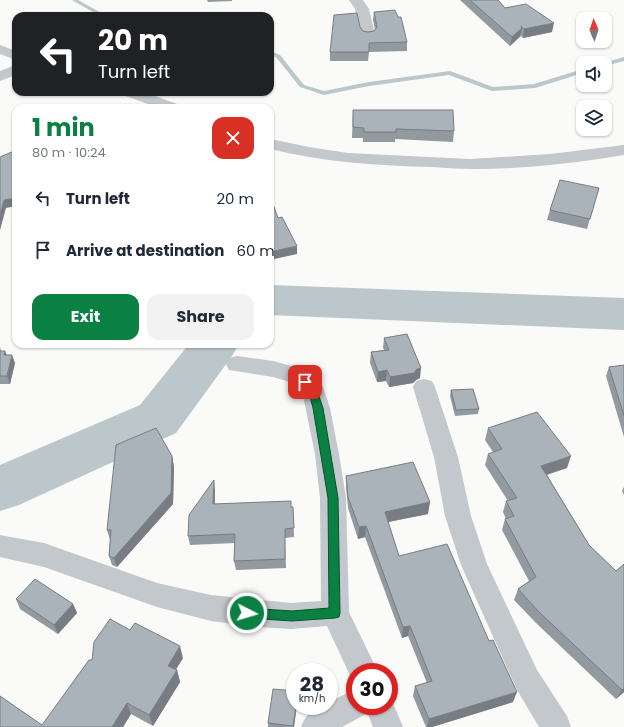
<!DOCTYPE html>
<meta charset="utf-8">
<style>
body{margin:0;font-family:Poppins,sans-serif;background:#f2f2f3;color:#1f2937;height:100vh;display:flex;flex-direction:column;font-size:15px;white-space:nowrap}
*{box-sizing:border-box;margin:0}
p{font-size:13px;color:#747a83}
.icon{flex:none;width:22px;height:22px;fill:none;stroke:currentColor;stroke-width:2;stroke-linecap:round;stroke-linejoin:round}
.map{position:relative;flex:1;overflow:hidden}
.sheet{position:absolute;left:12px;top:104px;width:262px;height:244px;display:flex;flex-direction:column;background:#fff;border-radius:12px;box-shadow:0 1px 3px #0004}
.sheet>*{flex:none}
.banner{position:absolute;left:12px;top:12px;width:262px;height:84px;border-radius:12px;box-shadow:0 1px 3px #0004;background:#202124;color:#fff;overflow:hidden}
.needle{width:26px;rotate:358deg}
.controls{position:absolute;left:576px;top:12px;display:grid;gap:8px}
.controls a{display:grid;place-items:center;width:36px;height:36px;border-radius:8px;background:#fff;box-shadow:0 1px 3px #0004;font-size:20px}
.speed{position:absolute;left:286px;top:663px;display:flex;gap:8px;font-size:20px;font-weight:700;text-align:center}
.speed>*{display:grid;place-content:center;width:52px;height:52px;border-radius:50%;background:#fff;box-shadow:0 1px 3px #0004;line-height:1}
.speed small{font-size:10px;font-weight:400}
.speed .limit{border:6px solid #d22;background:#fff;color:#111}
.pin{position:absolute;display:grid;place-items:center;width:34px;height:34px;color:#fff;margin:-17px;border-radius:8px;box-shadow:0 2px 6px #0006}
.me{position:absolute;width:44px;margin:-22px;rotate:95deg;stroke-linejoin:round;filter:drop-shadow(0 0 3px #0008)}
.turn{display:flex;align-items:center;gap:14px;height:84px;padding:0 20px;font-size:18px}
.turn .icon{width:52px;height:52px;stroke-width:2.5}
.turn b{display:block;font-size:28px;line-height:34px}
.round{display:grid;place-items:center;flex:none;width:42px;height:42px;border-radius:12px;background:#f2f2f3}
.overview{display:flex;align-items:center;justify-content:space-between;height:68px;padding:0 20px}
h1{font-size:24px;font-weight:700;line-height:30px;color:#0b8043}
.primary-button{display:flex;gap:8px;margin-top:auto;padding:8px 20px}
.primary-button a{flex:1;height:46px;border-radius:12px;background:#0b8043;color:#fff;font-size:16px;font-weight:700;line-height:46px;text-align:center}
.primary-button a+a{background:#f2f2f3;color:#1f2937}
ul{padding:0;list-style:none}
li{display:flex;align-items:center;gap:12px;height:52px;padding:0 20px}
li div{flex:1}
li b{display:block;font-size:15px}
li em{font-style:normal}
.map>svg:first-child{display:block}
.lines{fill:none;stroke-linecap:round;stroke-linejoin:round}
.stream{fill:#bbc7cb;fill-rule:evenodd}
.river{fill:#bbc7cb;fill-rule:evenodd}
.minor{fill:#c3c8cc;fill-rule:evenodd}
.wall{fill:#929a9f}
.shaded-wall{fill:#777d82}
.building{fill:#aab3b9;stroke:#777d82}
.route{fill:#0b8043;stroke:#07532c}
</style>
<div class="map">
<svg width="624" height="727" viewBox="0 0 624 727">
<rect width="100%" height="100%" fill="#fafaf8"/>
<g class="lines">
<!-- stream -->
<g class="stream">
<polygon points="72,0 78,0 107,16 100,16"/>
<polygon points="270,51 280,55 304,85 324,91 369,82 450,71 493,87 534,84 583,69 583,73 535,88 492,91 449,75 369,86 324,95 300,87 276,57 270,55"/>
<polygon points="624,57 624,61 605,66 605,63 603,63"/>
</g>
<!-- river -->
<g class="river">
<polygon points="270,285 624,298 624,330 270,315"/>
<polygon points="189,344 239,344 232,356 176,433 19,505 0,511 0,465 140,405"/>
</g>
<!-- minor -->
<g class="minor">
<polygon points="349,0 363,0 369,9 375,35 373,38 368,39 363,38 361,35 355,9"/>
<polygon points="0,45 16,51 16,60 0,54"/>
<polygon points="16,65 16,75 0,81 0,71"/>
<polygon points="121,92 144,92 180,105 182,108 159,108 123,95"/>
<path d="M270,139L309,147L348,153L470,159L550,154L624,145V155C575,163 525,169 476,169C461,169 447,168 433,167C378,166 324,162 270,149Z"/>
<polygon points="237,356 273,361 306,370 320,381 323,387 330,408 339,454 346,498 349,612 378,672 355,672 355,683 353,682 327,626 291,629 259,627 211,621 157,607 44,567 0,557 0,535 44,543 157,583 211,595 291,603 321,601 320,498 315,454 302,391 290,382 273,377 229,370 226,364 229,358"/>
<polygon points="424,379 432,381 435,387 458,457 471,516 487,564 537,670 567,716 571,727 539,727 517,690 461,565 445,516 434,457 413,387 416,381"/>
<path d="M355,689V706H389L390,696L403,727H373L367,712L366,714L342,727H301C306,714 314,706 329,706V702Z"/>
</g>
</g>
<!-- wall -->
<g class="wall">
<polygon points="207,0 232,0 232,1 208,2"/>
<polygon points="460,0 498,0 505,8 552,32 523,38 521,36 510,46"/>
<polygon points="374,12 407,42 407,51 369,52 368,61 330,61 330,52 360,27 363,31 368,32 374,31 375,29 373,20"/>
<polygon points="353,110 454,131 453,142 395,139 395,142 363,142 363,138 352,138"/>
<polygon points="599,188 587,229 547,220 550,210"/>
<polygon points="384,338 420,378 416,380 413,383 389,387 386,381 377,382 370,363 371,352 384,350 383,348"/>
<polygon points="0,347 1,351 15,363 10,384 0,384"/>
<polygon points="624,365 624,437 606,376 609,367"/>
<polygon points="451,390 479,409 478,414 455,416 450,396"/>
<polygon points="488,428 567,468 547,475 589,545 616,571 624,564 624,692 616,699 535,622 514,600 518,589 529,581 502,530 505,519 506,519 503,512 506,501 508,501 485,465 488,454 493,452 485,440"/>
<polygon points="172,456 174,467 173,504 117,567 112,565 109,556 110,540 107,530"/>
<polygon points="346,476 428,514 388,522 399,556 513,702 432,727 426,727 413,696 415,686 427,683 408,636 402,638 365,537 358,539 348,508 346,487"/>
<polygon points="624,487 624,495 622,491"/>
<polygon points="215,490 215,504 293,507 294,537 285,538 286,568 236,570 234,561 235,543 190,545 188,536"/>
<polygon points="16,599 73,604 77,613 58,634 20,609"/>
<polygon points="183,658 176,669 177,670 180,682 153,726 131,714 123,727 0,727 42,725"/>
<polygon points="295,691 294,727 268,727 268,723"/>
</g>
<!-- shaded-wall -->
<g class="shaded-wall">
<polygon points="554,23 552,32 523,38 524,29"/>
<polygon points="522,28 520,36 510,46 512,37"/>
<polygon points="16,198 16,206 6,208 0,230 0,215 4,200"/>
<polygon points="297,246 297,254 270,260 270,252"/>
<polygon points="5,351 8,358 4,355"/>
<polygon points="12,355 15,363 10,384 7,376"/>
<polygon points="421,368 420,378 416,380 413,383 389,387 390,377"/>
<polygon points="387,370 386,381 377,382 378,372"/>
<polygon points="172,456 174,467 173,504 117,567 114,558"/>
<polygon points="571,456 567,468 538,477 541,466"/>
<polygon points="214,480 215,490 214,514 213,504"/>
<polygon points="430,502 428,514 383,523 385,512"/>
<polygon points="366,526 365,537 358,539 359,527"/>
<polygon points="73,604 77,613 58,634 54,625"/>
<polygon points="410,626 408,636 402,638 403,627"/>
<polygon points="180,646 183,658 171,677 168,666"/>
<polygon points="177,670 180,682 153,726 149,715"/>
<polygon points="624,688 624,692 616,699 622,690"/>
<polygon points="517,692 513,702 432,727 427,727 429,719"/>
<polygon points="127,703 131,714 123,727 112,727"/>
<polygon points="296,706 297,706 294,727 293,727"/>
</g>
<!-- building -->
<g class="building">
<polygon points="470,0 498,0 505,8 526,4 554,23 524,29 521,26 522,28 512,37"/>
<polygon points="395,10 398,17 401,17 407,42 369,43 369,52 330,52 334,15 357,13 360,27 363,31 368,32 374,31 377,27 374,12"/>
<polygon points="353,110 453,110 454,131 396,129 396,132 364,132 364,128 353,127"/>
<polygon points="16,146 16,198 4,200 0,215 0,157 14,151 13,149"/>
<polygon points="560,180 599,188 590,219 550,210"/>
<polygon points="270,196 278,218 282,217 297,246 270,252"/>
<polygon points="407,334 421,368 417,369 414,373 390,377 387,370 378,372 371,352 389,350 384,338"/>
<polygon points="0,351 5,351 4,355 12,355 7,376 0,376"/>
<polygon points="624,365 624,416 609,367"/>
<polygon points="473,389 479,409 456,410 451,390"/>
<polygon points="537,412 571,456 541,466 589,545 616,571 624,564 624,688 622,690 539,612 518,589 536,577 505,519 514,516 506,501 517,498 488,454 502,449 488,428"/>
<polygon points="156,428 172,456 171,493 114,558 109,556 111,530 107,530 116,445"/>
<polygon points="413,462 430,502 385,512 399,556 447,544 489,641 493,640 517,692 429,719 415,686 432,681 410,626 403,627 366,526 359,527 348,497 346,476"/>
<polygon points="214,480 213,504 291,501 291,507 293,507 294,528 285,529 285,559 234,561 235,534 188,536 189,515"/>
<polygon points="35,579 73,604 54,625 16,599"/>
<polygon points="110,619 130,630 135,623 180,646 168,666 177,670 149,715 127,703 112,727 0,727 0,696 42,725 89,660 92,660 94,642"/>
<polygon points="273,689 295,691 295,706 296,706 293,726 268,723"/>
</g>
<!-- route -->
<polygon class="route" points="305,378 315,385 323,408 338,498 340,613 339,617 335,618 292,621 247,618 243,617 242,613 243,609 247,608 292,611 329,608 328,498 313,408 308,389 300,382"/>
</svg>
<div class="controls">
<a><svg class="needle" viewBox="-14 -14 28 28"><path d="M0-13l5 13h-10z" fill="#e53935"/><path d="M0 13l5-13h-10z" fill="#747a83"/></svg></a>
<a><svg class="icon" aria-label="sound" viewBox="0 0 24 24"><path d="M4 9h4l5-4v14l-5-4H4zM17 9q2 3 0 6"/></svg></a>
<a><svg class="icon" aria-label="layers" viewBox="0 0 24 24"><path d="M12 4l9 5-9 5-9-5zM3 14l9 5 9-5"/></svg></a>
</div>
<div class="speed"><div>28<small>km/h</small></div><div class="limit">30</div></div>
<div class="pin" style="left:305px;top:382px;background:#d93025"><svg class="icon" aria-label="arrive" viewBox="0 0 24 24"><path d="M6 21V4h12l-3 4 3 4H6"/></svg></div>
<svg class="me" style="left:247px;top:613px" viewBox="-20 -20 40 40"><circle r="17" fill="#0b8043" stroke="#fff" stroke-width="3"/><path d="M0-11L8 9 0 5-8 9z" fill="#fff"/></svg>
<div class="banner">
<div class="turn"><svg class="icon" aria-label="left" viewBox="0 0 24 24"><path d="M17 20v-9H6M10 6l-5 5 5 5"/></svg><div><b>20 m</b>Turn left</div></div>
</div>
<section class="sheet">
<div class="overview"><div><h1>1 min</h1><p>80 m · 10:24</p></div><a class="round" style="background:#d93025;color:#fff"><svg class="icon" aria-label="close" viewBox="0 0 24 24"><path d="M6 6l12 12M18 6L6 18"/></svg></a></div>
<ul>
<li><svg class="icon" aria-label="left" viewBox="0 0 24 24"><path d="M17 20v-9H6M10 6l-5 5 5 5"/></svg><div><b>Turn left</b></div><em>20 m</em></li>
<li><svg class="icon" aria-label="arrive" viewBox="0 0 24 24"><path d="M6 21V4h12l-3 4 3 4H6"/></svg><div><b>Arrive at destination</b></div><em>60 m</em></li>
</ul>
<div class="primary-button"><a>Exit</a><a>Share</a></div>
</section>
</div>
